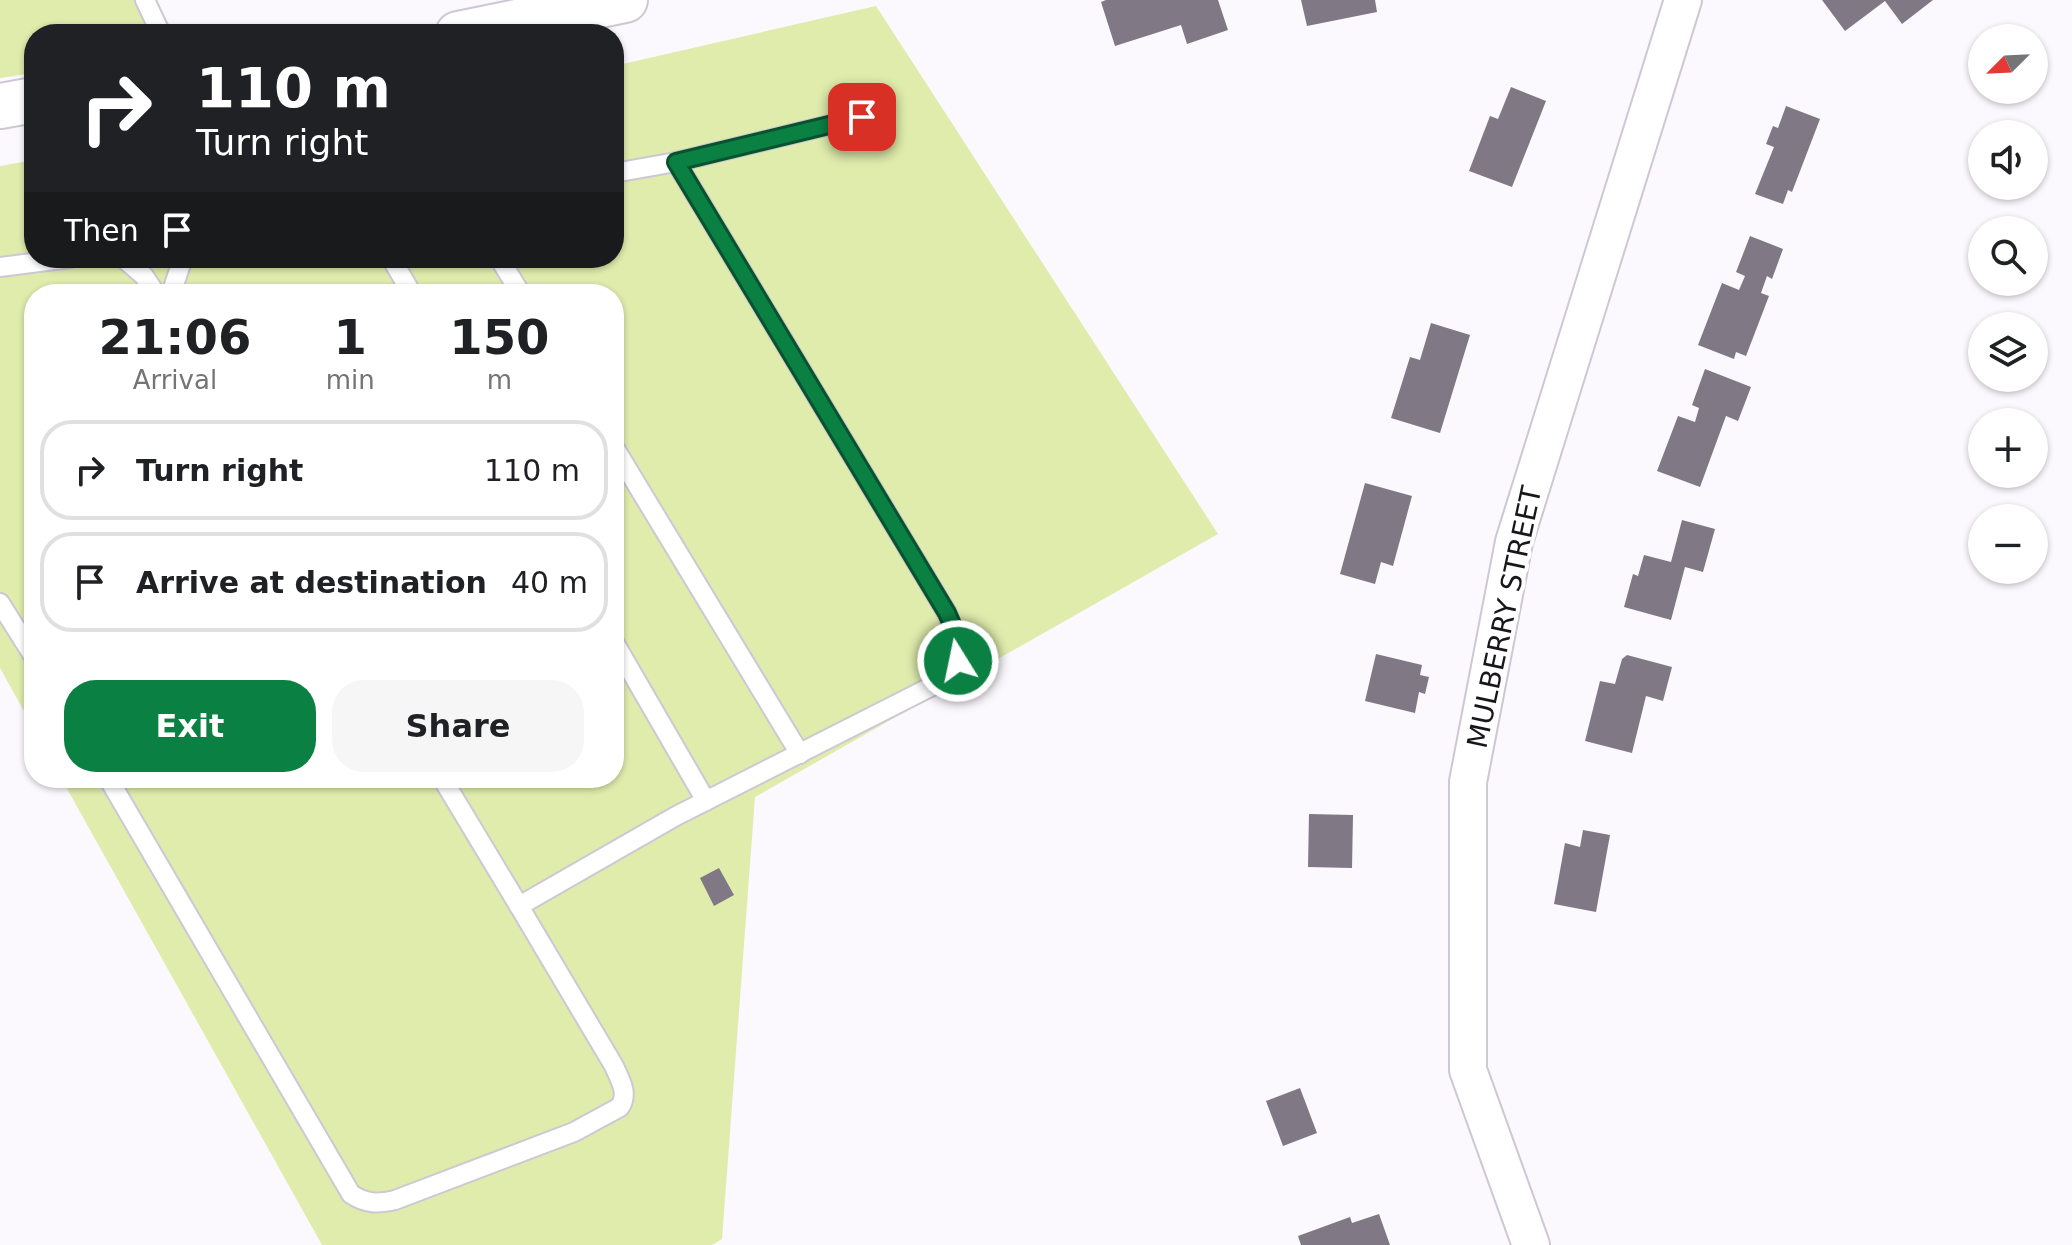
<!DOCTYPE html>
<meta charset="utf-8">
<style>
body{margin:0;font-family:"DejaVu Sans",sans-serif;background:#f6f6f6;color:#202124;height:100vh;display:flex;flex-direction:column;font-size:30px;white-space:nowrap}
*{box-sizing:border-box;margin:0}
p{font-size:26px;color:#757577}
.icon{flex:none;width:44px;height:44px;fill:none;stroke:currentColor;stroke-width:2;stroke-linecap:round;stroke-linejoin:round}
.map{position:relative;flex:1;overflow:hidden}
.panel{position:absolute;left:24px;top:284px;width:600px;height:504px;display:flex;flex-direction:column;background:#fff;border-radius:32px;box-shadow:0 2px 6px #0004}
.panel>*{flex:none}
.guide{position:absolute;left:24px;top:24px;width:600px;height:244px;border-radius:32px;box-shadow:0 2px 6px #0004;background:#202124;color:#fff;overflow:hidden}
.needle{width:52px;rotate:246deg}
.tools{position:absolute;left:1968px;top:24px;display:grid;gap:16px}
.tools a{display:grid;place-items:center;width:80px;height:80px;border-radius:50%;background:#fff;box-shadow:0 2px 6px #0004;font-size:40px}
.pin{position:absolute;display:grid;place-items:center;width:68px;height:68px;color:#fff;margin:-34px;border-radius:16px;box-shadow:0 4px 12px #0006}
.me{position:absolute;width:88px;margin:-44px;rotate:350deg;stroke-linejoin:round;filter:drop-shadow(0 0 6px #0008)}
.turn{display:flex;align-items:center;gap:28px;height:168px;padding:0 40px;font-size:36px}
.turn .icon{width:104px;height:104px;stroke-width:2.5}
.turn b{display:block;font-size:56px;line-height:68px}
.then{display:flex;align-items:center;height:76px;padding:0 40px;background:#0003;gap:16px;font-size:30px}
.eta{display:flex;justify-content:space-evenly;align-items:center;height:136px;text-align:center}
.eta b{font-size:48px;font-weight:700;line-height:56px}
.action{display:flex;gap:16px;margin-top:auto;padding:16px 40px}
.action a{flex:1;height:92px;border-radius:32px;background:#0b8043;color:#fff;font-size:32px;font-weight:700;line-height:92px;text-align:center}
.action a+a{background:#f6f6f6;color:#202124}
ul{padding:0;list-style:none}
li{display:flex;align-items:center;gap:24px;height:100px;margin:0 16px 12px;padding:0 24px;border:4px solid #e0e0e0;border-radius:32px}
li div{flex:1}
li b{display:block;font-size:30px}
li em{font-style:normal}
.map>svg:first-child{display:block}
.green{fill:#dfecac}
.building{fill:#807985}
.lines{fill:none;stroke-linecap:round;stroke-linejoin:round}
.lane-casing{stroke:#cec7d4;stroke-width:22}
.street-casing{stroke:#cec7d4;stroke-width:40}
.secondary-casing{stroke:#cec7d4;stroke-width:48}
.lane{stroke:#fff;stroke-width:18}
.street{stroke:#fff;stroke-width:36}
.secondary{stroke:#fff;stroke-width:44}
.route-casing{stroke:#07532c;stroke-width:20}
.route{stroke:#0b8043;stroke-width:14}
.labels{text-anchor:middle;stroke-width:8;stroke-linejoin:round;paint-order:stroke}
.street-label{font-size:28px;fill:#19161b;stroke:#fff}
</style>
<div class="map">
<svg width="2072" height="1245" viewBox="0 0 2072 1245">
<rect width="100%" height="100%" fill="#fbf8fe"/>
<!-- green -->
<g class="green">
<polygon points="0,0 154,0 175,34 34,34 34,73 0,78"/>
<polygon points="876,6 1218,534 755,797 722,1239 712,1245 322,1245 61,778 614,778 614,294 34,294 34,729 0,668 0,166 34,160 34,258 614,258 614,66"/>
</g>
<!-- building -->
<g class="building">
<polygon points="1106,0 1218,0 1228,30 1187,44 1181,25 1115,46 1101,2"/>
<polygon points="1301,0 1375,0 1377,12 1307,26"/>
<polygon points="1822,0 1933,0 1902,24 1885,1 1845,31"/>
<polygon points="1511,87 1546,101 1512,187 1469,171 1490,116 1498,119"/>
<polygon points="1786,106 1820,119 1792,192 1788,190 1783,204 1755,194 1774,147 1766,144 1773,126 1778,128"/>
<polygon points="2007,122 2017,134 1994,134"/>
<polygon points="1750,236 1783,249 1772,279 1767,276 1761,293 1769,296 1746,356 1736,352 1734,359 1698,345 1722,283 1739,290 1745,276 1736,272"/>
<polygon points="1431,323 1470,335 1440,433 1391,418 1410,357 1420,360"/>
<polygon points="1705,369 1751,387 1738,421 1726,416 1700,487 1657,471 1678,416 1695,422 1699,408 1692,405"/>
<polygon points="1365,483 1412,496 1393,566 1381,562 1375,584 1340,574"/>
<polygon points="1682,520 1715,529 1703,572 1685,567 1671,620 1624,607 1633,574 1638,576 1644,555 1671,562"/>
<polygon points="1376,654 1422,665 1420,675 1429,677 1425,694 1419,692 1415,713 1365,701"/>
<polygon points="1627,655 1672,667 1663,701 1646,696 1632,753 1585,741 1600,681 1615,684 1622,659"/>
<polygon points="1309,814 1353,815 1352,868 1308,867"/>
<polygon points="1583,830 1610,835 1596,912 1554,904 1565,843 1580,847"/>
<polygon points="719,868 734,895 714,906 700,878"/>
<polygon points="1300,1088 1317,1133 1283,1146 1266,1101"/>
<polygon points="1379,1214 1390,1245 1301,1245 1298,1236 1350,1217 1352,1223"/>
</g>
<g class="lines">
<!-- lane casing -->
<g class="lane-casing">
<g id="lane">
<polyline points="145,0 161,34"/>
<polyline points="676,162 862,117"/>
<polyline points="123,258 144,276 156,294"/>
<polyline points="391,258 412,294"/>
<polyline points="499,258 521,294"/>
<polyline points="0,267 70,258"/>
<polyline points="171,294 183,258"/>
<polyline points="614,447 800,754"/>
<polyline points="0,603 34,657"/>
<polyline points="614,642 706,801"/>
<path d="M108,778L351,1194C366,1204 378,1204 395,1200L574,1132L620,1107C629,1093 620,1080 614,1066L519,906L676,816L952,676L958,661L957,641L947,613L676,162L614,173"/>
<polyline points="442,778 519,906"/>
</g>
</g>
<!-- street casing -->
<g class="street-casing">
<polyline id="street" points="1531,1245 1468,1070 1468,782 1514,542 1683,0"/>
</g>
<!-- secondary casing -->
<g class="secondary-casing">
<g id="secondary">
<polyline points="458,34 625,0"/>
<polyline points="0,106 34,100"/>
</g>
</g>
<!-- lane -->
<use href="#lane" class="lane"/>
<!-- street -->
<use href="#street" class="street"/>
<!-- secondary -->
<use href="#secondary" class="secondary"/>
</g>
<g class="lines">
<!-- route casing -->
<g class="route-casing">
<polyline id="route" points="862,117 676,162 947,613 954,629 958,661"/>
</g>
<!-- route -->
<use href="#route" class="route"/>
</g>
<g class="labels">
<!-- street labels -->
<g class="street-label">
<text transform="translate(1504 617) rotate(-78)" y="10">MULBERRY STREET</text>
</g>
</g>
</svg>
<div class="tools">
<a><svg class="needle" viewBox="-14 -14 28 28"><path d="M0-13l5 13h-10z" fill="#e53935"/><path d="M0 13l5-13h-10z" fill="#757577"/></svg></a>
<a><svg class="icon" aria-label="sound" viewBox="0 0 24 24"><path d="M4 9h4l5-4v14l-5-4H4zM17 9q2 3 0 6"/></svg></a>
<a><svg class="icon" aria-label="search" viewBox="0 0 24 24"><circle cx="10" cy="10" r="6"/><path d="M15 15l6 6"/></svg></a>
<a><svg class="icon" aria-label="layers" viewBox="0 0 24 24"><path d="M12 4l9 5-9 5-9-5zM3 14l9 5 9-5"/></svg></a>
<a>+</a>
<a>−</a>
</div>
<div class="pin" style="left:862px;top:117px;background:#d93025"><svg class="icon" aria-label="arrive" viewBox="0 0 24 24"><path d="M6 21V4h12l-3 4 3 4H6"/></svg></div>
<svg class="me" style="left:958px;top:661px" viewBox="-20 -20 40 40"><circle r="17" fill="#0b8043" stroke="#fff" stroke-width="3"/><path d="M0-11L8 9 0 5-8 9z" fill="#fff"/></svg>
<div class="guide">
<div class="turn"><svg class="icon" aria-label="right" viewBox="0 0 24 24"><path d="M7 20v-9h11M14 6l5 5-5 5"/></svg><div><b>110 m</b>Turn right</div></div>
<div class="then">Then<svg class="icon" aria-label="arrive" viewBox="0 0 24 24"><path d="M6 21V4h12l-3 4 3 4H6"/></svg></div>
</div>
<section class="panel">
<div class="eta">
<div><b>21:06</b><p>Arrival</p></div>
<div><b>1</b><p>min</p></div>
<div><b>150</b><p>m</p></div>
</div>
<ul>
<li><svg class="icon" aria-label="right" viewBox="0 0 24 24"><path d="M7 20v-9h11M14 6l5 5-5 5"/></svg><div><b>Turn right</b></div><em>110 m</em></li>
<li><svg class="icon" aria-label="arrive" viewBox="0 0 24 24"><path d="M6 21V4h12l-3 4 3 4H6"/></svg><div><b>Arrive at destination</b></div><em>40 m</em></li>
</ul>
<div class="action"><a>Exit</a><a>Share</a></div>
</section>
</div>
